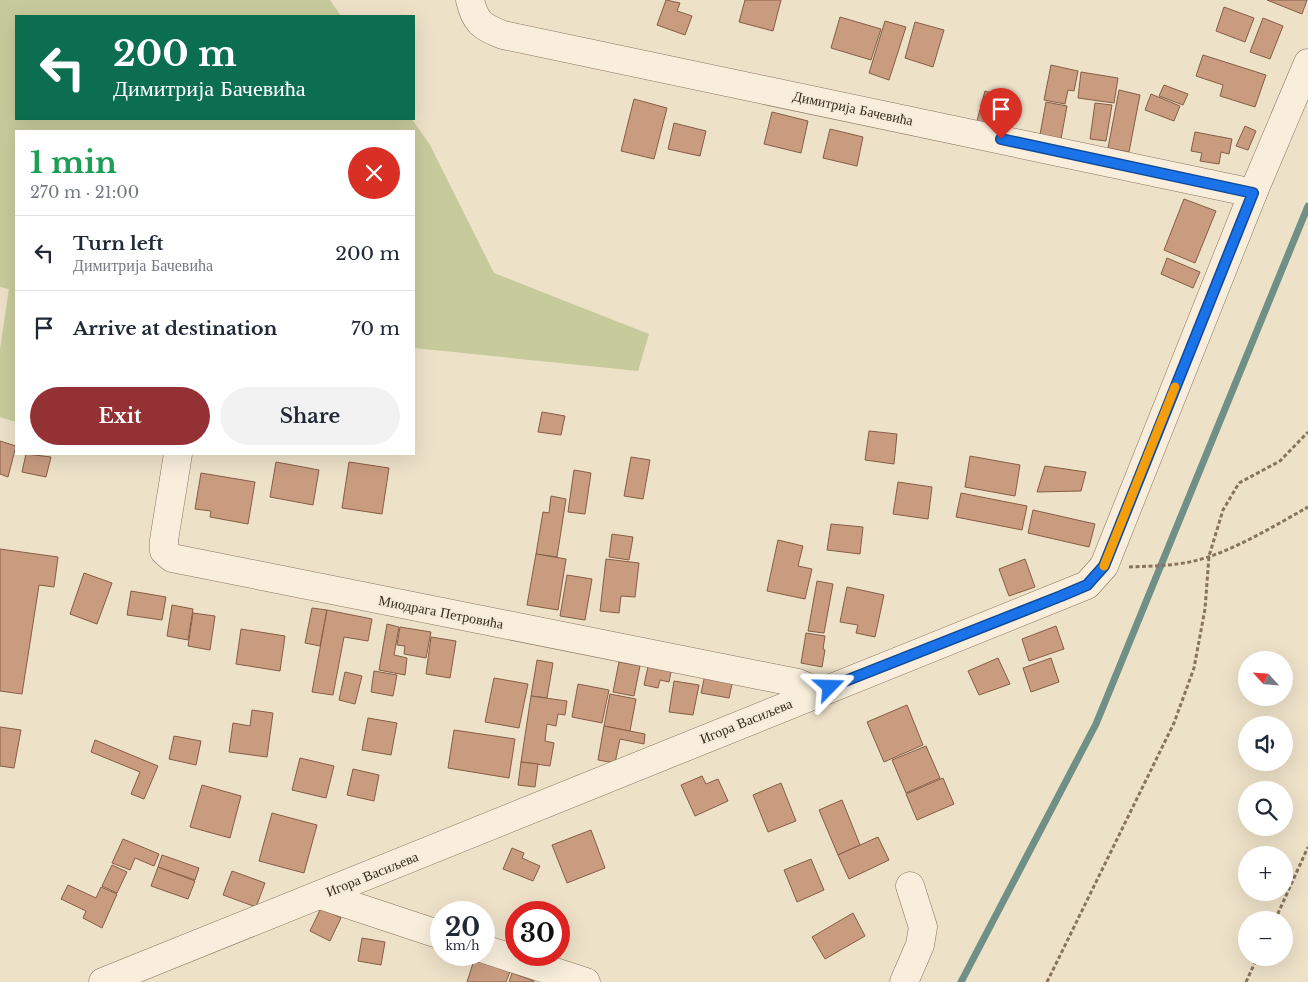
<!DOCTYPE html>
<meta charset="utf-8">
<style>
body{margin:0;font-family:"Libre Baskerville",serif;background:#f2f2f3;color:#1f2937;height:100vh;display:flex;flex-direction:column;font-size:19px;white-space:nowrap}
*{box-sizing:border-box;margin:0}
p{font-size:16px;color:#747a83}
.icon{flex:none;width:28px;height:28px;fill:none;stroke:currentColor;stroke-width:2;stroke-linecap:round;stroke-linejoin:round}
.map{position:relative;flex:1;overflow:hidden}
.details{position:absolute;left:15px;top:130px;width:400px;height:325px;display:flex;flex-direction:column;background:#fff;border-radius:0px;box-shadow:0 5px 20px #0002}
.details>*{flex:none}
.top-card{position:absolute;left:15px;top:15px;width:400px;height:105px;border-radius:0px;box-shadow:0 5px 20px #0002;background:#0b6e4f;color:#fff;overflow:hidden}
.needle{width:32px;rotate:296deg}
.controls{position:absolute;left:1238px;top:651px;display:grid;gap:10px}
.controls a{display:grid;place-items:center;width:55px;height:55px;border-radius:50%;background:#fff;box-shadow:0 5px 20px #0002;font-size:25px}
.speed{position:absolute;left:430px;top:901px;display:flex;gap:10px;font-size:25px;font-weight:700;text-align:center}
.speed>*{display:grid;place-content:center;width:65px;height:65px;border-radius:50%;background:#fff;box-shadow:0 5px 20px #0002;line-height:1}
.speed small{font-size:12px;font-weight:400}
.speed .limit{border:8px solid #d22;background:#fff;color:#111}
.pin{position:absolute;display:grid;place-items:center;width:42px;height:42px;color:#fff;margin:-51px -21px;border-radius:50% 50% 50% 0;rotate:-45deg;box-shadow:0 0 5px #0007}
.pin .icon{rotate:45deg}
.me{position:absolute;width:55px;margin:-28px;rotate:68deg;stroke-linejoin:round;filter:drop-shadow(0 0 4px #0008)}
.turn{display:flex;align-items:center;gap:18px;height:105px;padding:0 15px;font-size:22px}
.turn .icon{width:65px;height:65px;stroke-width:2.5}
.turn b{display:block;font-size:35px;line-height:42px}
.round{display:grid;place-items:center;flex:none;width:52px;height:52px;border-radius:26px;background:#f2f2f3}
.headline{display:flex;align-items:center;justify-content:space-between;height:85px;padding:0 15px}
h1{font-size:30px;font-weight:700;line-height:38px;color:#1e9e55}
.cta{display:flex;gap:10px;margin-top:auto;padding:10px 15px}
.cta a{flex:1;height:58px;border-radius:30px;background:#943135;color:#fff;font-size:20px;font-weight:700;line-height:58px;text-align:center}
.cta a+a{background:#f2f2f3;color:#1f2937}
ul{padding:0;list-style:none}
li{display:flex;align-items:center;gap:15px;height:75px;padding:0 15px;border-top:1px solid #e0e1e3}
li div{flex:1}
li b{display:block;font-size:19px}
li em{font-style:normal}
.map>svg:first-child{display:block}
.green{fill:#c7cb9c}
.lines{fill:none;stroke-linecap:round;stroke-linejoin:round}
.stream{stroke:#708f86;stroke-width:7}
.building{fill:#c99c80;stroke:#865d45}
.street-casing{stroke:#88735e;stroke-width:29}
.path{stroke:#88735e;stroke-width:3;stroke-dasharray:4 2.5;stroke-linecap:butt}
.street{stroke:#f8eedb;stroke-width:28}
.route-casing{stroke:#114b97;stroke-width:12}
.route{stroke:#1a73e8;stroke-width:9}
.slow{stroke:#f59e0b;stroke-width:9}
.labels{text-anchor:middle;stroke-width:4;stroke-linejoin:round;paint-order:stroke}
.street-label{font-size:14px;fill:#392c21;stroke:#f4ebd8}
</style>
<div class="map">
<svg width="1308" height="982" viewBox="0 0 1308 982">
<rect width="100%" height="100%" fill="#ede1c8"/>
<!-- green -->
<polygon class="green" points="0,0 330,0 341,16 16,16 16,119 412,119 430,145 494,273 649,334 638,371 414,348 414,131 16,131 16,422 0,417 0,349 9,289 0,287"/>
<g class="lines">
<!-- stream -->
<polyline class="stream" points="961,982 1096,724 1308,206"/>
</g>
<!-- building -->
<g class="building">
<polygon points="666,0 680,3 677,11 692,16 685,35 657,25"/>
<polygon points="745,0 781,0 773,31 739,22"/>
<polygon points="1267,0 1307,0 1302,14"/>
<polygon points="1224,7 1254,18 1245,42 1216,31"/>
<polygon points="840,17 881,29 871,60 831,48"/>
<polygon points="1263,18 1283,26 1270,59 1250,52"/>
<polygon points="885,21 906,27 889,80 869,73"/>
<polygon points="915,22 944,30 933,67 905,58"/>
<polygon points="1203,55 1266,75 1255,107 1220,96 1223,85 1196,76"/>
<polygon points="1051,65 1078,71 1074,91 1068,90 1065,104 1044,100"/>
<polygon points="1081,72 1118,78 1114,103 1078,98"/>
<polygon points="1164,85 1188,94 1183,105 1159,96"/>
<polygon points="1119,90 1140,95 1129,152 1108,148"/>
<polygon points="985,91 1004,97 998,120 1007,123 1003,136 975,128"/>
<polygon points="1151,94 1180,106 1174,121 1145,110"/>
<polygon points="634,99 667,108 654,159 621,151"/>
<polygon points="1046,102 1067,106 1060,144 1039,140"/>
<polygon points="1095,103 1112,105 1106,141 1090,139"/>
<polygon points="772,112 808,121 801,153 764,144"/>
<polygon points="674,123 706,131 700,156 668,149"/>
<polygon points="1245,126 1256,131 1248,150 1236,146"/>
<polygon points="830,129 863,137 857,166 823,158"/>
<polygon points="1195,132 1232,139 1229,154 1221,152 1219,164 1200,161 1202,153 1191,151"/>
<polygon points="1184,199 1216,211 1195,263 1164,250"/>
<polygon points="1167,258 1200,272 1193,288 1161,274"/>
<polygon points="542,412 565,416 561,435 538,432"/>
<polygon points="869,431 897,434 894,464 865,460"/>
<polygon points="0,441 16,446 8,477 0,474"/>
<polygon points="26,454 51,457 46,477 22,472"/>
<polygon points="970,456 1020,465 1015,496 965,487"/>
<polygon points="631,457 650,460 643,499 624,496"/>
<polygon points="276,462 319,470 313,505 270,497"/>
<polygon points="349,462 389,468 382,514 342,508"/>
<polygon points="1045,466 1086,472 1081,491 1037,492"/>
<polygon points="574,470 591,473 585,514 568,512"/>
<polygon points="201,473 255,482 248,524 210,517 211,511 195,509"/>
<polygon points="898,482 932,487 928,519 893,514"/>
<polygon points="961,493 1027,506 1022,530 956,517"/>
<polygon points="551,496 566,499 557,557 536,554 543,512 549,513"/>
<polygon points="1033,510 1095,524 1089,547 1028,533"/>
<polygon points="831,524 863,527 860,554 827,550"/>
<polygon points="612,534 633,537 629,560 609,557"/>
<polygon points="778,540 803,546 798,566 812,569 805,599 767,591"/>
<polygon points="0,549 58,557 54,587 39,585 22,694 0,691"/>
<polygon points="536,554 566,559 558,610 527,605"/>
<polygon points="606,559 639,563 635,597 621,596 619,613 600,611"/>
<polygon points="1025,559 1035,587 1009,596 999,569"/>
<polygon points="84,573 112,583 97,624 70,614"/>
<polygon points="567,575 592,579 585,620 560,616"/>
<polygon points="817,581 833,584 824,633 808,631"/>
<polygon points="847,587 884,595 875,637 856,633 858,625 840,622"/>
<polygon points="131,591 166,597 162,620 127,615"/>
<polygon points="172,605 193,609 188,640 167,636"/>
<polygon points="312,608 327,610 320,646 305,643"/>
<polygon points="327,610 372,619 368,641 344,637 333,695 312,692"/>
<polygon points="193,613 215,616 210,650 188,646"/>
<polygon points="387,624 399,627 394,655 407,658 405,675 379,670"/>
<polygon points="1056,626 1064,649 1029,661 1022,639"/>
<polygon points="400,627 431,632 426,658 404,654 405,646 397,645"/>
<polygon points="241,629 285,636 280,671 236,664"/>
<polygon points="806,633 825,636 823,649 825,650 822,667 801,663"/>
<polygon points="431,637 456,641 450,678 426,674"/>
<polygon points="998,658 1010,684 979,695 968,671"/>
<polygon points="1051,658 1059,682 1031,692 1023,668"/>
<polygon points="537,660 553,663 547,698 531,696"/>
<polygon points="619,662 640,666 634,696 613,692"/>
<polygon points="649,662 672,667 669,682 660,680 658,688 644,685"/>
<polygon points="374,671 397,675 393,696 371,692"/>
<polygon points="345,672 362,676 355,704 339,700"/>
<polygon points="705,675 733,680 729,698 701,693"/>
<polygon points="494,678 528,684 519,728 485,722"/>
<polygon points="674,681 699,685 693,715 669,712"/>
<polygon points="578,684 609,690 602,723 572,717"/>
<polygon points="610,694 636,699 630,731 604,726"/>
<polygon points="531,696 567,701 565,715 558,714 556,726 547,724 545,741 554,743 550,766 521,762"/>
<polygon points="907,705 923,745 884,762 867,722"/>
<polygon points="252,710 273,713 267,757 229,752 233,723 250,726"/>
<polygon points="368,718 397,723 391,755 362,750"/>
<polygon points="604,726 645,734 644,744 620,739 615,763 598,760"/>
<polygon points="0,727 21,730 14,768 0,766"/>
<polygon points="454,730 515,739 509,778 448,768"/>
<polygon points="174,736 201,741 196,765 169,759"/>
<polygon points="95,740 158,766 144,799 131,794 140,772 91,752"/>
<polygon points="926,746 940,778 906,793 892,760"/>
<polygon points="300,758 334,766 326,798 292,790"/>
<polygon points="521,762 538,764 535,787 518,785"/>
<polygon points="353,769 379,775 374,801 347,795"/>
<polygon points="702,776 706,784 718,779 728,801 695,816 681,785"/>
<polygon points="943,778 954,804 917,820 906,794"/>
<polygon points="781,783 796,821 768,832 753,795"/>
<polygon points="202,785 241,796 230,838 190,827"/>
<polygon points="842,800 860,845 838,855 819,810"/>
<polygon points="272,813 317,825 304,873 259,861"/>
<polygon points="591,830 605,868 567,883 552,845"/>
<polygon points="878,837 889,860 849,879 838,855"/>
<polygon points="123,839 159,854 154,866 135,858 130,870 112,863"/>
<polygon points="512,848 524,853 522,858 540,866 533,881 503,869"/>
<polygon points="162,855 199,868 195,880 158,867"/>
<polygon points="811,859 824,890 797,902 784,870"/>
<polygon points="112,865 127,872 117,893 102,886"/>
<polygon points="158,867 195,881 188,899 151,886"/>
<polygon points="232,871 265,883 256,907 223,895"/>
<polygon points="68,885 96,898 101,887 117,894 102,928 83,918 86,911 61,899"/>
<polygon points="321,908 341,918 330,941 310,931"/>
<polygon points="853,913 865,936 825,959 812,937"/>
<polygon points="362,938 385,942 381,965 358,961"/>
<polygon points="475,957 511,969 506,982 467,982"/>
<polygon points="512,973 534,981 534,982 509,982"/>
</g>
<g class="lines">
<!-- street casing -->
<g class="street-casing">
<g id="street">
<path d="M470,0C475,22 482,27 503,35L1253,193"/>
<polyline points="178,454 164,540 164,551 172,558 798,683 807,687 812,694"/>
<polyline points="320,895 441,935"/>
<polyline points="484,949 586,982"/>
<polyline points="103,982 1087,585 1104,566 1253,193 1308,63"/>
<polyline points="904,982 920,945 923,927 910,886"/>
</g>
</g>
<!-- path -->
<g class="path">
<path d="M1129,567C1151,566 1173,566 1194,561C1232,552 1274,526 1308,507"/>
<polyline points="1275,920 1308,847"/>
<polyline points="1047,982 1174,723 1194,668 1205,609 1209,556 1223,510 1239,483 1280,461 1308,432"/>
<polyline points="1246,982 1257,958"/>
</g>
<!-- street -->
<use href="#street" class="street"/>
</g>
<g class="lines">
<!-- route casing -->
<g class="route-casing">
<polyline id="route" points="830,687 1061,596 1087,585 1104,566 1253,193 1001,139"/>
</g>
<!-- route -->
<use href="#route" class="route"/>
<!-- slow -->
<polyline class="slow" points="1104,566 1175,387"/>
</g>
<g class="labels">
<!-- street labels -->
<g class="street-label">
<text transform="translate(853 108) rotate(12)" y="5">Димитрија Бачевића</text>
<text transform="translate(441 612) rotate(11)" y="5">Миодрага Петровића</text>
<text transform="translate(746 721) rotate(-22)" y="5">Игора Васиљева</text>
<text transform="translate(372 874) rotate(-22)" y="5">Игора Васиљева</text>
</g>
</g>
</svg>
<div class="controls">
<a><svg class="needle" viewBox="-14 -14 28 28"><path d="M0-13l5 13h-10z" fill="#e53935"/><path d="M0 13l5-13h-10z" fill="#747a83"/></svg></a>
<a><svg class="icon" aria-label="sound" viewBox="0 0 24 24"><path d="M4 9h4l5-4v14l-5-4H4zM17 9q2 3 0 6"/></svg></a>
<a><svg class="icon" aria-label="search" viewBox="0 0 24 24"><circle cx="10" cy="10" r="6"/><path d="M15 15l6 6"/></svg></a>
<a>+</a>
<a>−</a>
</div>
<div class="speed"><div>20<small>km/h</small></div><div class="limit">30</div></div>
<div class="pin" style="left:1001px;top:139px;background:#d93025"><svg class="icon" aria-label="arrive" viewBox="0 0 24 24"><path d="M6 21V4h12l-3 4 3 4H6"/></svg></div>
<svg class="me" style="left:830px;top:687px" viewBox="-20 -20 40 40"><path d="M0-17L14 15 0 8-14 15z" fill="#1a73e8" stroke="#fff" stroke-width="4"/></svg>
<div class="top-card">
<div class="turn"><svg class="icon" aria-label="left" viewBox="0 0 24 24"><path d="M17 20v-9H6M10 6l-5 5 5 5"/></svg><div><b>200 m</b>Димитрија Бачевића</div></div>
</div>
<section class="details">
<div class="headline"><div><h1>1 min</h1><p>270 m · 21:00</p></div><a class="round" style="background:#d93025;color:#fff"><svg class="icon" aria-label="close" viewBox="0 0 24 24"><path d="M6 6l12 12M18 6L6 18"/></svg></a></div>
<ul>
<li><svg class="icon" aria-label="left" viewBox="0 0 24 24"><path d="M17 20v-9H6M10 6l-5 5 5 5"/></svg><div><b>Turn left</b><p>Димитрија Бачевића</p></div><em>200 m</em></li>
<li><svg class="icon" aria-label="arrive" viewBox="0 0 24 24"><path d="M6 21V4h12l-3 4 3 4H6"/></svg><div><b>Arrive at destination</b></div><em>70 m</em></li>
</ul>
<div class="cta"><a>Exit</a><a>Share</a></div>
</section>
</div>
